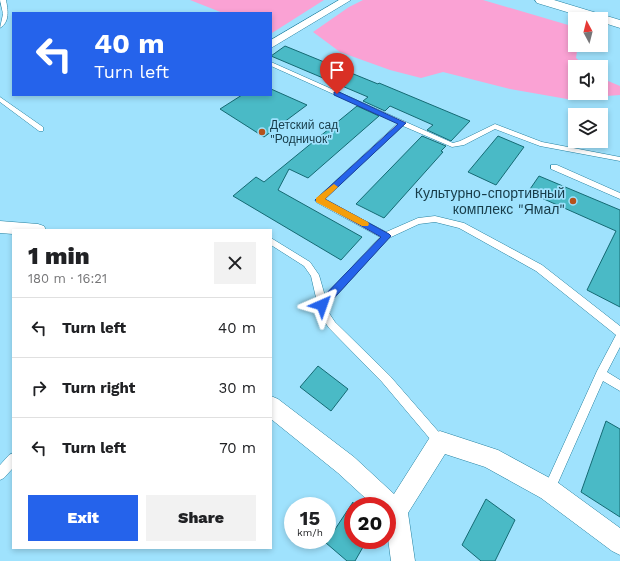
<!DOCTYPE html>
<meta charset="utf-8">
<style>
body{margin:0;font-family:"Work Sans",sans-serif;background:#f2f2f2;color:#202124;height:100vh;display:flex;flex-direction:column;font-size:15px;white-space:nowrap}
*{box-sizing:border-box;margin:0}
p{font-size:13px;color:#757577}
.icon{flex:none;width:22px;height:22px;fill:none;stroke:currentColor;stroke-width:2;stroke-linecap:round;stroke-linejoin:round}
.map{position:relative;flex:1;overflow:hidden}
.sheet{position:absolute;left:12px;top:229px;width:260px;height:320px;display:flex;flex-direction:column;background:#fff;border-radius:0px;box-shadow:0 2px 6px #0003}
.sheet>*{flex:none}
.guide{position:absolute;left:12px;top:12px;width:260px;height:84px;border-radius:0px;box-shadow:0 2px 6px #0003;background:#2563eb;color:#fff;overflow:hidden}
.needle{width:26px;rotate:353deg}
.buttons{position:absolute;left:568px;top:12px;display:grid;gap:8px}
.buttons a{display:grid;place-items:center;width:40px;height:40px;border-radius:0px;background:#fff;box-shadow:0 2px 6px #0003;font-size:20px}
.speed{position:absolute;left:284px;top:497px;display:flex;gap:8px;font-size:20px;font-weight:700;text-align:center}
.speed>*{display:grid;place-content:center;width:52px;height:52px;border-radius:50%;background:#fff;box-shadow:0 2px 6px #0003;line-height:1}
.speed small{font-size:10px;font-weight:400}
.speed .limit{border:6px solid #d22;background:#fff;color:#111}
.pin{position:absolute;display:grid;place-items:center;width:34px;height:34px;color:#fff;margin:-41px -17px;border-radius:50% 50% 50% 0;rotate:-45deg;box-shadow:0 0 4px #0007}
.pin .icon{rotate:45deg}
.me{position:absolute;width:44px;margin:-22px;rotate:43deg;stroke-linejoin:round;filter:drop-shadow(0 0 3px #0008)}
.turn{display:flex;align-items:center;gap:14px;height:84px;padding:0 16px;font-size:18px}
.turn .icon{width:52px;height:52px;stroke-width:2.5}
.turn b{display:block;font-size:28px;line-height:34px}
.round{display:grid;place-items:center;flex:none;width:42px;height:42px;border-radius:0px;background:#f2f2f2}
.summary{display:flex;align-items:center;justify-content:space-between;height:68px;padding:0 16px}
h1{font-size:24px;font-weight:800;line-height:30px}
.action{display:flex;gap:8px;margin-top:auto;padding:8px 16px}
.action a{flex:1;height:46px;border-radius:0px;background:#2563eb;color:#fff;font-size:16px;font-weight:800;line-height:46px;text-align:center}
.action a+a{background:#f2f2f2;color:#202124}
ul{padding:0;list-style:none}
li{display:flex;align-items:center;gap:12px;height:60px;padding:0 16px;border-top:1px solid #e0e0e0}
li div{flex:1}
li b{display:block;font-size:15px}
li em{font-style:normal}
.map>svg:first-child{display:block}
.green{fill:#faa2d4}
.building{fill:#4abac6;stroke:#156a73}
.lines{fill:none;stroke-linecap:round;stroke-linejoin:round}
.service-casing{stroke:#2481a0;stroke-width:1}
.minor-casing{stroke:#2481a0;stroke-width:1}
.tertiary-casing{stroke:#2481a0;stroke-width:1}
.service{fill:#fff;fill-rule:evenodd}
.minor{fill:#fff;fill-rule:evenodd}
.tertiary{fill:#fff;fill-rule:evenodd}
.route{fill:#2563eb;stroke:#184099}
.slow{fill:#f59e0b}
.poi-dot{fill:#b5521c;stroke:#9fe2fd;stroke-width:1.5}
.labels{text-anchor:middle;stroke-width:3.5;stroke-linejoin:round;paint-order:stroke}
.far-poi-label{font-size:12px;fill:#173c49;stroke:#9fe2fd;text-anchor:start}
.poi-label{font-size:14px;fill:#173c49;stroke:#9fe2fd;text-anchor:end}
</style>
<div class="map">
<svg width="620" height="561" viewBox="0 0 620 561">
<rect width="100%" height="100%" fill="#9fe2fd"/>
<!-- green -->
<g class="green">
<polygon points="190,0 324,0 272,33 271,32 271,13 223,13"/>
<polygon points="363,0 483,0 575,27 575,45 578,45 576,58 587,67 575,67 575,93 601,93 601,78 620,86 620,95 567,99 510,89 443,72 421,78 390,70 340,52 313,32 349,7"/>
</g>
<!-- building -->
<g class="building">
<polygon points="285,46 378,84 379,83 470,121 451,141 427,130 433,125 390,106 385,111 363,101 368,97 271,56"/>
<polygon points="271,89 307,105 264,137 220,109 242,95 271,95"/>
<polygon points="357,106 379,116 308,178 289,169 278,190 362,237 341,260 233,196 256,177 264,182"/>
<polygon points="422,136 446,146 441,151 443,152 384,218 356,204"/>
<polygon points="498,136 524,147 496,185 468,172"/>
<polygon points="539,176 620,210 620,307 587,290 616,231 528,192"/>
<polygon points="318,366 348,389 331,411 300,387"/>
<polygon points="606,421 620,429 620,517 581,492"/>
<polygon points="486,499 515,520 495,561 481,561 462,545"/>
<polygon points="353,502 353,540 367,540 355,561 347,561 326,543"/>
</g>
<g class="lines">
<!-- service casing -->
<g class="service-casing">
<g id="service">
<path d="M0,0H6C8,10 10,22 0,28L3,14Z"/>
<polygon points="271,62 453,143 460,141 495,124 542,142 620,157 620,161 540,146 495,129 464,145 452,147 403,126 324,199 386,232 418,218 435,216 464,223 542,265 620,326 620,347 607,372 620,380 620,391 603,381 553,494 549,496 545,494 543,490 597,371 616,335 536,271 459,228 435,222 419,224 389,238 327,306 329,313 335,322 390,376 444,438 446,442 444,446 440,448 436,446 382,382 329,328 320,315 311,276 304,266 271,245 271,238 310,262 319,275 325,296 380,237 316,202 315,200 398,123 271,66"/>
<polygon points="0,97 43,127 43,131 39,131 0,102"/>
<polygon points="551,165 557,165 620,193 620,199 551,169"/>
<polygon points="13,453 13,468 4,478 0,480 0,465 9,455"/>
</g>
</g>
<!-- minor casing -->
<g class="minor-casing">
<g id="minor">
<polygon points="339,0 351,0 271,48 271,40"/>
<polygon points="0,221 38,224 44,226 46,230 13,230 13,234 0,233"/>
<polygon points="271,396 278,399 354,457 394,494 432,434 440,431 498,450 557,482 620,528 620,555 612,551 541,498 485,467 445,454 408,513 415,561 391,561 387,531 387,506 374,506 338,473 271,419"/>
</g>
</g>
<!-- tertiary casing -->
<g class="tertiary-casing">
<polygon id="tertiary" points="535,0 554,0 620,20 620,28 601,22 601,19 590,19 537,3"/>
</g>
<!-- service -->
<use href="#service" class="service"/>
<!-- minor -->
<use href="#minor" class="minor"/>
<!-- tertiary -->
<use href="#tertiary" class="tertiary"/>
</g>
<!-- route -->
<polygon class="route" points="334,92 339,92 406,123 325,199 389,234 391,236 325,308 318,308 317,305 318,302 381,237 315,200 398,124 334,95"/>
<!-- slow -->
<polygon class="slow" points="334,184 338,187 325,199 368,222 369,224 368,226 362,226 316,202 316,198"/>
<!-- markers -->
<g class="poi-dot">
<circle cx="262" cy="132" r="4"/>
<circle cx="573" cy="201" r="4"/>
</g>
<g class="labels">
<!-- far-poi labels -->
<g class="far-poi-label">
<text x="270" y="129">Детский сад<tspan x="270" dy="14">"Родничок"</tspan></text>
</g>
<!-- poi labels -->
<g class="poi-label">
<text x="565" y="198">Культурно-спортивный<tspan x="565" dy="16">комплекс "Ямал"</tspan></text>
</g>
</g>
</svg>
<div class="buttons">
<a><svg class="needle" viewBox="-14 -14 28 28"><path d="M0-13l5 13h-10z" fill="#e53935"/><path d="M0 13l5-13h-10z" fill="#757577"/></svg></a>
<a><svg class="icon" aria-label="sound" viewBox="0 0 24 24"><path d="M4 9h4l5-4v14l-5-4H4zM17 9q2 3 0 6"/></svg></a>
<a><svg class="icon" aria-label="layers" viewBox="0 0 24 24"><path d="M12 4l9 5-9 5-9-5zM3 14l9 5 9-5"/></svg></a>
</div>
<div class="speed"><div>15<small>km/h</small></div><div class="limit">20</div></div>
<div class="pin" style="left:337px;top:94px;background:#d93025"><svg class="icon" aria-label="arrive" viewBox="0 0 24 24"><path d="M6 21V4h12l-3 4 3 4H6"/></svg></div>
<svg class="me" style="left:322px;top:305px" viewBox="-20 -20 40 40"><path d="M0-17L14 15 0 8-14 15z" fill="#2563eb" stroke="#fff" stroke-width="4"/></svg>
<div class="guide">
<div class="turn"><svg class="icon" aria-label="left" viewBox="0 0 24 24"><path d="M17 20v-9H6M10 6l-5 5 5 5"/></svg><div><b>40 m</b>Turn left</div></div>
</div>
<section class="sheet">
<div class="summary"><div><h1>1 min</h1><p>180 m · 16:21</p></div><a class="round"><svg class="icon" aria-label="close" viewBox="0 0 24 24"><path d="M6 6l12 12M18 6L6 18"/></svg></a></div>
<ul>
<li><svg class="icon" aria-label="left" viewBox="0 0 24 24"><path d="M17 20v-9H6M10 6l-5 5 5 5"/></svg><div><b>Turn left</b></div><em>40 m</em></li>
<li><svg class="icon" aria-label="right" viewBox="0 0 24 24"><path d="M7 20v-9h11M14 6l5 5-5 5"/></svg><div><b>Turn right</b></div><em>30 m</em></li>
<li><svg class="icon" aria-label="left" viewBox="0 0 24 24"><path d="M17 20v-9H6M10 6l-5 5 5 5"/></svg><div><b>Turn left</b></div><em>70 m</em></li>
</ul>
<div class="action"><a>Exit</a><a>Share</a></div>
</section>
</div>
